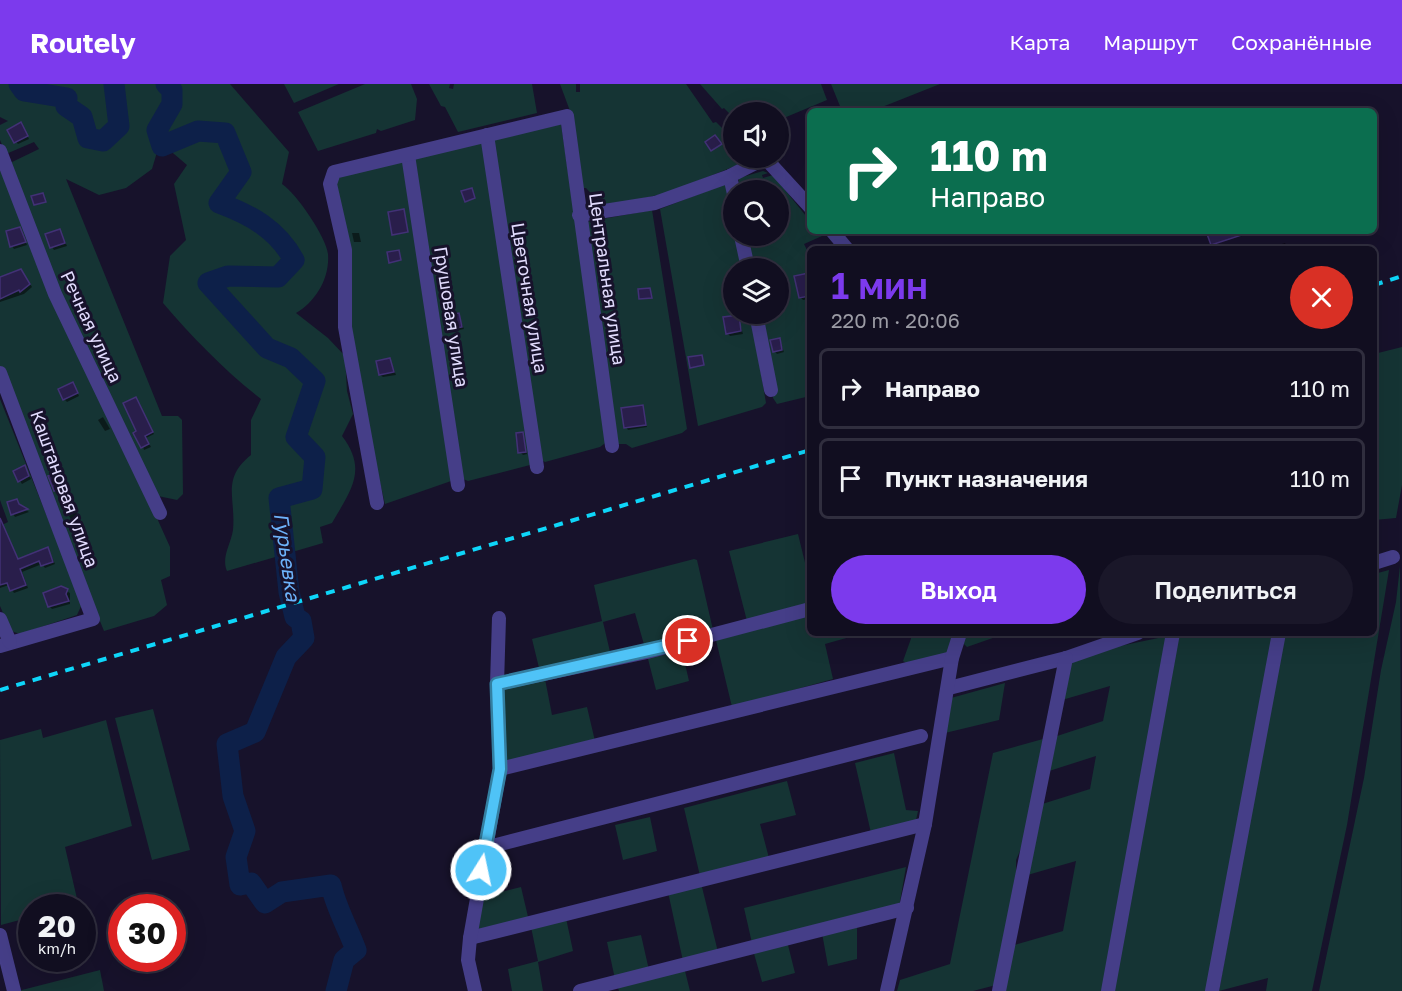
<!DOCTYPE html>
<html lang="ru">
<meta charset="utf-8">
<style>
body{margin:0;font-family:"Golos Text",sans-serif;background:#1a1729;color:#f1f3f6;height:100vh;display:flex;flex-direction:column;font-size:22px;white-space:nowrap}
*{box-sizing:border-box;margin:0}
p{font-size:20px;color:#9c9ca5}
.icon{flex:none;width:33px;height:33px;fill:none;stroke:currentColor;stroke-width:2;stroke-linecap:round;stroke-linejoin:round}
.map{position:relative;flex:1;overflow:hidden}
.details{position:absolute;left:807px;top:162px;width:570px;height:390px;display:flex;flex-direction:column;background:#110e20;border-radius:9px;box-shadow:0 6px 24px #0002,0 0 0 2px #302e3e}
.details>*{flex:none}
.hud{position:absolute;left:807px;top:24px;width:570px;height:126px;border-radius:9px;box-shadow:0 6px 24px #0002,0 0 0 2px #302e3e;background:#0b6e4f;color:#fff;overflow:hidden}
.fabs{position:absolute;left:723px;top:18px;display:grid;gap:12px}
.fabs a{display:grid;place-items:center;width:66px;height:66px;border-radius:50%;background:#110e20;box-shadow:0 6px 24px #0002,0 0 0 2px #302e3e;font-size:30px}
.speed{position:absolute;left:18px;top:810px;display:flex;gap:12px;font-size:30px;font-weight:700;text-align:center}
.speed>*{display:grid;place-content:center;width:78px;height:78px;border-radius:50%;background:#110e20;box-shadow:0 6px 24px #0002,0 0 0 2px #302e3e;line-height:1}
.speed small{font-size:15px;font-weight:400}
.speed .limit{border:9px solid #d22;background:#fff;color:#111}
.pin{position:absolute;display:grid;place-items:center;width:51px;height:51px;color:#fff;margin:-26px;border:3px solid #fff;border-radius:50%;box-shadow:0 2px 6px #0007}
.me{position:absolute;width:66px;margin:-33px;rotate:10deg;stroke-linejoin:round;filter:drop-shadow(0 0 4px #0008)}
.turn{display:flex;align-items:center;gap:21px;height:126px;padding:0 24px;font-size:27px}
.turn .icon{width:78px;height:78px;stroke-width:2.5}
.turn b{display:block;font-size:42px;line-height:51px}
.round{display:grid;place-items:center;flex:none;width:63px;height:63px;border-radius:32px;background:#1a1729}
.summary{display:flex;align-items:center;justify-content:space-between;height:102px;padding:0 24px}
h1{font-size:36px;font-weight:600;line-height:45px;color:#7c3aed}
.primary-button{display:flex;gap:12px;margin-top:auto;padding:12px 24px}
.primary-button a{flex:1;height:69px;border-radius:36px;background:#7c3aed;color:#fff;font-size:24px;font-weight:600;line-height:69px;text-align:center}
.primary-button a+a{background:#1a1729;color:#f1f3f6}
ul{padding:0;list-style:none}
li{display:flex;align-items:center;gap:18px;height:81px;margin:0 12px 9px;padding:0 12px;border:3px solid #302e3e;border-radius:9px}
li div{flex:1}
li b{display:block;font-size:22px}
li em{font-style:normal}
header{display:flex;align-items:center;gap:36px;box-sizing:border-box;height:84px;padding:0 30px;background:#7c3aed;color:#fff}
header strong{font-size:28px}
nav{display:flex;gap:33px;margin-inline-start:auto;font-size:21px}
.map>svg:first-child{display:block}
.green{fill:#153434}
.shadow{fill:#0007}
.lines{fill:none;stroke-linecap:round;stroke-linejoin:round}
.river{stroke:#0d2049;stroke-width:21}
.building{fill:#291e4b;stroke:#423176;stroke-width:1.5}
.street{stroke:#453e88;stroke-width:14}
.rail{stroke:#0ed6f9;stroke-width:4;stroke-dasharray:9 8;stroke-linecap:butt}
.route-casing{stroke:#337fa1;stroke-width:15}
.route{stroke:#4fc3f7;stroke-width:10}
.labels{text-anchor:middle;stroke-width:6;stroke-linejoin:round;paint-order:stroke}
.street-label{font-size:18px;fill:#e2dcfe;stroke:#17122b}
.water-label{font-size:20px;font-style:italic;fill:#6db3fb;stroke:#17122b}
</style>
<header>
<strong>Routely</strong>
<nav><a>Карта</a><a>Маршрут</a><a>Сохранённые</a></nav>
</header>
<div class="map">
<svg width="1402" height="907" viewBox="0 0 1402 907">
<rect width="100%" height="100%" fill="#17122b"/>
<!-- green -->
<g class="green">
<path d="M0,0H230L289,68L282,100C297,110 326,153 328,170C330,195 315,218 296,229L328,254L345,272L347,307L353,330L342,352C368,386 351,406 332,439L320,443L323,459L227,487C221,473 231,460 233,446C236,414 221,395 251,371V336L261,315C225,287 193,254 163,219L170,172L186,156L174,100L187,81L160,58L152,85L126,104L99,111L66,95L162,332H178L182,336L183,410L177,416L158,412L76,249L10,79L39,65L34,58L6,70L0,56V41L8,37L0,33Z"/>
<polygon points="284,0 339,0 294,19"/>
<polygon points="365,0 411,0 417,15 415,36 381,47 377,45 376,49 318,67 298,28"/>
<polygon points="429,0 450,0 449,4 453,5 454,0 532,0 537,29 458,48 445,23 441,22"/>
<polygon points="560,0 576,0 576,8 580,8 580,0 686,0 713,39 716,38 733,55 734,74 753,75 667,109 604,123 586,104 583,104 573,35"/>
<polygon points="700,0 821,0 827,16 779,36 778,28 734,28 733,33 724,24 722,25"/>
<polygon points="831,0 940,0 872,27 842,27"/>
<polygon points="561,40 608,357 600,363 545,378 540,375 492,55"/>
<polygon points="483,57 533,377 530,381 468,397 463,395 413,75"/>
<polygon points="405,76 454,396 385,420 360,311 334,99 338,92"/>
<polygon points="0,86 170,463 170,492 161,496 167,521 154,532 104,547 0,289"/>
<polygon points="763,87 768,89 762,91 763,94 773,91 810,137 810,147 817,147 822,152 804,160 810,172 810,312 777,320 773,314 759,230 778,230 778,184 751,184 746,152 778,152 778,106 738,106 739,94"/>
<polygon points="725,100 729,104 734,152 737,152 743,184 734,184 734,230 751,230 766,319 762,323 698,342 660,125"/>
<polygon points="652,126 687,345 682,349 632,364 626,360 617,360 586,138"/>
<polygon points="1402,263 1402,401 1396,434 1374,436 1374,270"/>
<polygon points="0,315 82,520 77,531 20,550 11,547 0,522 0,442 8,438 0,416"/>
<polygon points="798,450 810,499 810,520 747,537 729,467"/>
<polygon points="694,475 697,476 713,546 645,564 635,529 603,538 611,572 540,588 532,555 602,537 594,501"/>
<polygon points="1400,482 1402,907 1319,907 1364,694 1381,586 1396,518"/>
<polygon points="1389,486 1347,741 1312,907 1266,907 1268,894 1219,907 1283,549 1374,549 1374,490"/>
<polygon points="810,527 810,549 864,549 825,560 833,595 732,623 715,552"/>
<polygon points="913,549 953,549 948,569 908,580 903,577"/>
<polygon points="965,549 1007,549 967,563 963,559"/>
<polygon points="1181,549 1275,549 1206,907 1111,907 1176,551"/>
<polygon points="1168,552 1103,907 1002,907 1011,862 1063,847 1076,777 1024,792 1039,721 1090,705 1096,672 1046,688 1054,653 1103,637 1110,602 1062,616 1069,579 1115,563"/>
<polygon points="681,562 689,597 656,606 647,571"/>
<polygon points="545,595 552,631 587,623 595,657 510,679 504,674 503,605"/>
<polygon points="1005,599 999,636 945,649 951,614"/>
<polygon points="153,625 190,766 152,776 115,634"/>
<polygon points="106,636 132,742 65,763 78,819 63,823 32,824 31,833 1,841 0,656 41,645 43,654"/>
<polygon points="1043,655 1023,760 1016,776 1016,795 996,901 973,907 897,907 900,896 950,880 993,669"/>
<polygon points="894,669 906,726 918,727 916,736 871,749 855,679"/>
<polygon points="787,697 796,731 760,740 769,774 700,792 684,724"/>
<polygon points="650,733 657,767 623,776 615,741"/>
<polygon points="906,783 899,823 752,859 744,824"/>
<polygon points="701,799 718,868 683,877 668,808"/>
<polygon points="521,803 529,837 479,846 477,843 481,813"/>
<polygon points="566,834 573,867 538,878 543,907 512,907 508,885 538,877 531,843"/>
<polygon points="857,841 857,875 828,882 822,849"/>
<polygon points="641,851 649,886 615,895 607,858"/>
<polygon points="787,857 795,889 762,898 753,866"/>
<polygon points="684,883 690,907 619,907 617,901"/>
<polygon points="100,886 104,907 18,907"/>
</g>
<!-- shadow -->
<g class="shadow">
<polygon points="23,43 29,55 18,60 16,58"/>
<polygon points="19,145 27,161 14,165 12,162"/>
<polygon points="60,147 67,162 54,166 52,163"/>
<polygon points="1223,147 1258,147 1213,161"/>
<polygon points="352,149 359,149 361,158 354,158"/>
<polygon points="1285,159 1288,165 1266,165"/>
<polygon points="23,189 32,203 24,210 0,218 0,200"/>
<polygon points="808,191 810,215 803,216 800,213"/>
<polygon points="458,231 464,245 450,248 447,245"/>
<polygon points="738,233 743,250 730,252 727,249"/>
<polygon points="779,256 784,268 777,270 774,267"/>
<polygon points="390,275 396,291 383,293 380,291"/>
<polygon points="73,300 79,312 67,318 64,315"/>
<polygon points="136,315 154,350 146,354 151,363 144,366 138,348"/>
<polygon points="642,323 647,343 628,346 626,343"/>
<polygon points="103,333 110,345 105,347 98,336"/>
<polygon points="522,350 527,370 523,371 520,368"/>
<polygon points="25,383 31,395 22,400 20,397"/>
<polygon points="54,391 62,397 65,406 58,409 56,406"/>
<polygon points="17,416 21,423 29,428 15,433 13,430"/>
<polygon points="76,428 81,437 74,441 69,432"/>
<polygon points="4,447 19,476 48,465 55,480 45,484 42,480 22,488 28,504 14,509 9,501 0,504 0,449"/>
<polygon points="85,459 91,469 82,472 78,462"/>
<polygon points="61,504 70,509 70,520 52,525 49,522"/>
</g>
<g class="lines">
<!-- river -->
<g class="river">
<polyline points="19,0 24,7 67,14 66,22 82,33 88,54 103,57 119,42 114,0"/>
<path d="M166,0L172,6V20L157,46L162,62L198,47L225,49L241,88L219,119C251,131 277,145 294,176L278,193L228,192L208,199L267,264L291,274L315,297L296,353L315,373L312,405L279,414L289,508L295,533L301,537L304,554L286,573L255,648L227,660L233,712L245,747L236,773L240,801L251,799L265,819L282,808L331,801C336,824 348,844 356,866L344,876L336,907"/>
</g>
</g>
<!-- building -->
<g class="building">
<polygon points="21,38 28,52 14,59 7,46"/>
<polygon points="715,51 722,60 711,67 705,58"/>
<polygon points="472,104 475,114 465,118 461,107"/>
<polygon points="43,109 46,118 34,121 31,112"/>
<polygon points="404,125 408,148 392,151 388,128"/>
<polygon points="20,143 26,158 10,163 6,147"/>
<polygon points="60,145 65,159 50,164 45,150"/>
<polygon points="1217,147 1248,147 1248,149 1211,161 1207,150"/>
<polygon points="399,166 401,176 389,179 387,168"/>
<polygon points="21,185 30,200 20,208 19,206 0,215 0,193"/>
<polygon points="809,189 810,212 799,214 794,192"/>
<polygon points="650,204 652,214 639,215 638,205"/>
<polygon points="459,229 462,243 446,246 443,232"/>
<polygon points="739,231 741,247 726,250 723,233"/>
<polygon points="780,254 782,266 773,268 770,256"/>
<polygon points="702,271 704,281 690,284 688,273"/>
<polygon points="390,274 394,288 379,291 376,277"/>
<polygon points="73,298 78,309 63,316 58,305"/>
<polygon points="136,313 153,348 145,352 149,360 141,364 133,349 136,347 123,319"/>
<polygon points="643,321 646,341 624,344 621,324"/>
<polygon points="523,348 526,368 518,369 516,349"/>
<polygon points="25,381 29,392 18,398 13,387"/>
<polygon points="55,390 56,394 60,393 63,404 54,407 48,392"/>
<polygon points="17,415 19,420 28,425 11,431 7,418"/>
<polygon points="0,434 18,475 48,463 53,478 41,482 39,477 20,485 26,501 10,507 7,499 0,501"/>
<polygon points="61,502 68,505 66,510 69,517 48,523 43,509"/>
</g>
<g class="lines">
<!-- street -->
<g class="street">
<polyline points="487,51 537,383"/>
<polyline points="0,67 55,210 160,429"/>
<polyline points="408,71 458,401"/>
<polyline points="730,92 734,110"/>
<polyline points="579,131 655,119 730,92 765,74 810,123"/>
<polyline points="832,147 847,165"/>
<polyline points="741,152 748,184"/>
<polyline points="756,230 771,306"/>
<polyline points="0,289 93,535 0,562"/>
<polyline points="377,419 345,243 345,166 330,100 334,88 567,32 612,362"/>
<polyline points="1374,479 1393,473"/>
<polyline points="0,535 10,558"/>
<polyline points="497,600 647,568 810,525"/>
<polyline points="949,604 1066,574 1138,549"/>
<polyline points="500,685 952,574"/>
<polyline points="485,764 921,652"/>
<polyline points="0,851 14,907"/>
<polyline points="470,854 925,740"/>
<polyline points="475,907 468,876 470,854 500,685 497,600 499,534"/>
<polyline points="580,907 907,824"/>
<polyline points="887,907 925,740 952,574 960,549"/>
<polyline points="999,907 1066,574"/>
<polyline points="1108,907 1173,549"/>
<polyline points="1212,907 1279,549"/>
</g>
<!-- rail -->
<g class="rail">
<polyline points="1374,201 1402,192"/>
<polyline points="0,606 810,366"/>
</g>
</g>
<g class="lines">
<!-- route casing -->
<g class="route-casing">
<polyline id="route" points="481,786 500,685 497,600 688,557"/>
</g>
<!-- route -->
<use href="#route" class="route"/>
</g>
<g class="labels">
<!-- street labels -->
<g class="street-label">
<text transform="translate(607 195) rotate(82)" y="6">Центральная улица</text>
<text transform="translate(529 214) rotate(81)" y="6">Цветочная улица</text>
<text transform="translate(451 233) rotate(81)" y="6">Грушовая улица</text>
<text transform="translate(91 243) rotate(65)" y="6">Речная улица</text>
<text transform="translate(64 405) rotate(70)" y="6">Каштановая улица</text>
</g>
<!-- water labels -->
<g class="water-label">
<text transform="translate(287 473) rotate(82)" y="7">Гурьевка</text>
</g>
</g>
</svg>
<div class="fabs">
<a><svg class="icon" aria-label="sound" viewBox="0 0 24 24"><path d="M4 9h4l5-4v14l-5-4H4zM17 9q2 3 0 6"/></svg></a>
<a><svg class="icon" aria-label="search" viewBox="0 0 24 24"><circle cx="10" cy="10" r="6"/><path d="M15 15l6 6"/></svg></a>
<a><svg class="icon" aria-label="layers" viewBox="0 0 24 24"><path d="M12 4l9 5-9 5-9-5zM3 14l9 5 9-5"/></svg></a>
</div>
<div class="speed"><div>20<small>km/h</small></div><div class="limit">30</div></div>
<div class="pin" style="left:688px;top:557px;background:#d93025"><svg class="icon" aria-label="arrive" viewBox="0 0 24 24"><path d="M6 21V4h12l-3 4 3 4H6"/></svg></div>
<svg class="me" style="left:481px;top:786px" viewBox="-20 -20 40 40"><circle r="17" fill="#4fc3f7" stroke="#fff" stroke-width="3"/><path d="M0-11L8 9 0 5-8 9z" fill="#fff"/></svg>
<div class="hud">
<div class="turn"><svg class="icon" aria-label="right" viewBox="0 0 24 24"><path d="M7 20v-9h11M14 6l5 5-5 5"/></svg><div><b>110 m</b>Направо</div></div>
</div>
<section class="details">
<div class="summary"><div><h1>1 мин</h1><p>220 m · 20:06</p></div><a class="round" style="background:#d93025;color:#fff"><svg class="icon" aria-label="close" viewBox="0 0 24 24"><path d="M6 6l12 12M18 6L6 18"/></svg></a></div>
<ul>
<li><svg class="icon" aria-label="right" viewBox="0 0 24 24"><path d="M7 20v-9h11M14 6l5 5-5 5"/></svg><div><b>Направо</b></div><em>110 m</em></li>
<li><svg class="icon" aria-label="arrive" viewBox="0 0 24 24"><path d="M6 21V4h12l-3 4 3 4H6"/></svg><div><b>Пункт назначения</b></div><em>110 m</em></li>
</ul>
<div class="primary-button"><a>Выход</a><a>Поделиться</a></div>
</section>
</div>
